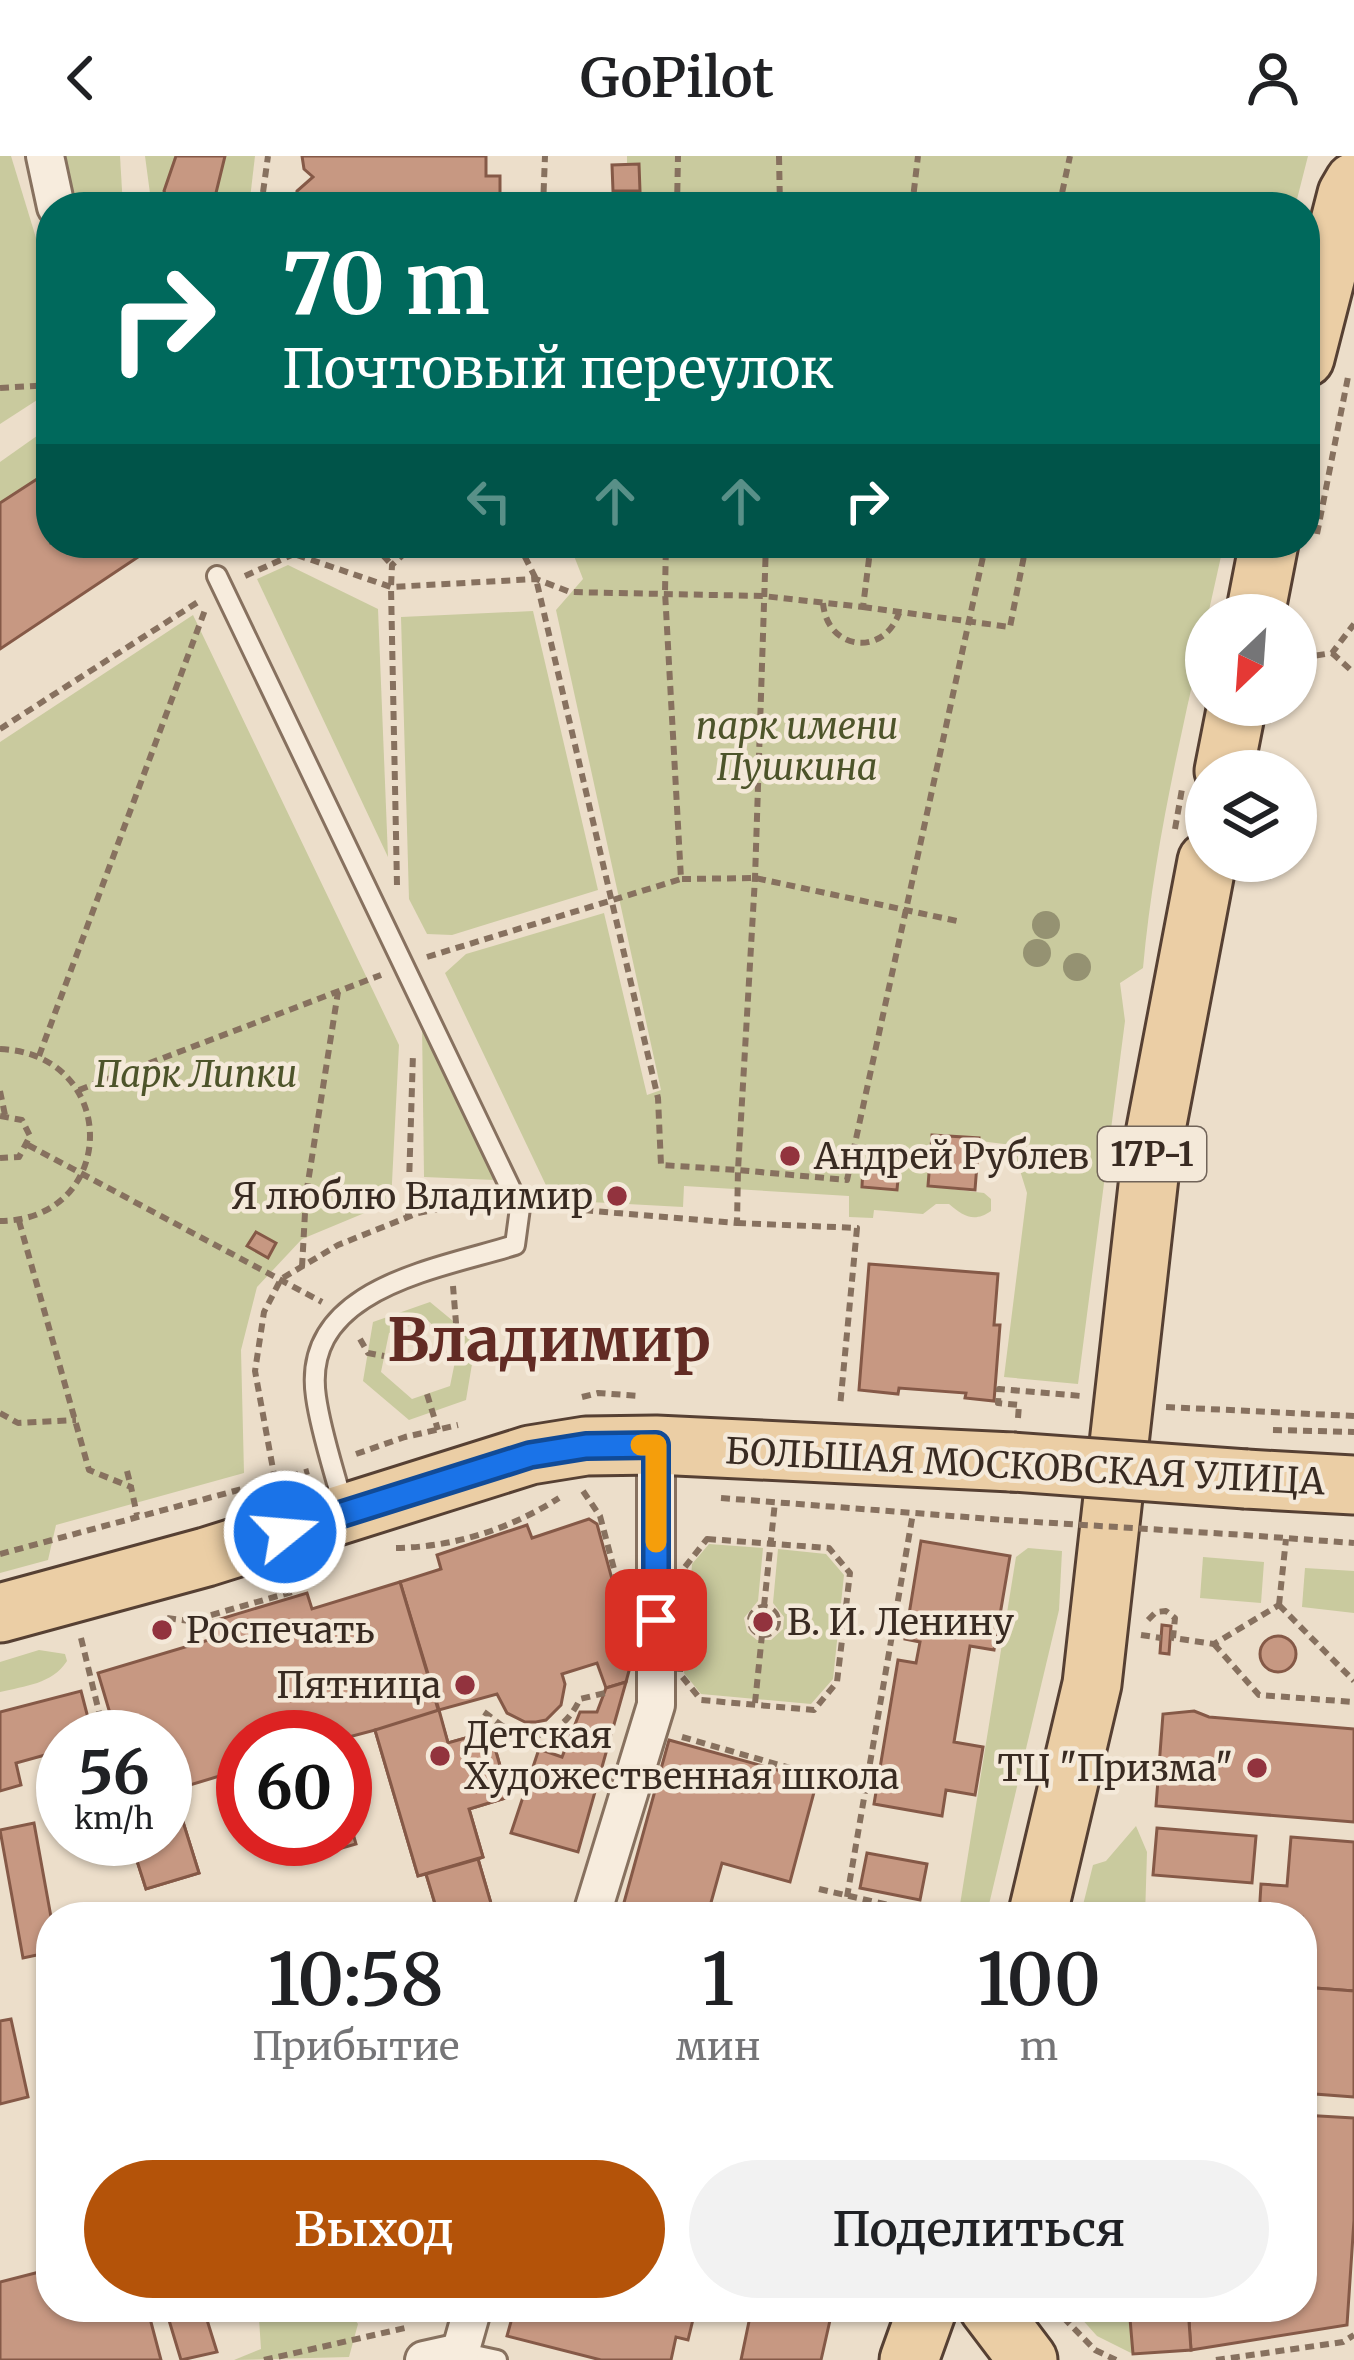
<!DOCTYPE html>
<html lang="ru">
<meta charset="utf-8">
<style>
body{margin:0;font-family:Merriweather,serif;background:#f2f2f2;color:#202124;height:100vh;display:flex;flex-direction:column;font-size:45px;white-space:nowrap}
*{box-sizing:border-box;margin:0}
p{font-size:39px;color:#757577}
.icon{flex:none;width:66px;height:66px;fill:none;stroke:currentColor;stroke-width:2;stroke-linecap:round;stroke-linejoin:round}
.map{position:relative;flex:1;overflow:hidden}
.side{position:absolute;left:36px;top:1746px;width:1281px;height:420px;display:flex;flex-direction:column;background:#fff;border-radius:48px;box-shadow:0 3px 9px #0004}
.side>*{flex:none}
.hud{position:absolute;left:36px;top:36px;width:1284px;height:366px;border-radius:48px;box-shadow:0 3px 9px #0004;background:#00695c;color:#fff;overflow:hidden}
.needle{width:78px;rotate:205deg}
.tools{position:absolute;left:1185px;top:438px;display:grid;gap:24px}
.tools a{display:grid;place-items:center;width:132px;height:132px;border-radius:50%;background:#fff;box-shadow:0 3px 9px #0004;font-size:60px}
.speed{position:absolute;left:36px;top:1554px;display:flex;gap:24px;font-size:60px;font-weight:700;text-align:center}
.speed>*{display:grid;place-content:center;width:156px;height:156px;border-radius:50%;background:#fff;box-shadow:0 3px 9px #0004;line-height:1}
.speed small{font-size:30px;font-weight:400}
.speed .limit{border:18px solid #d22;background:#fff;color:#111}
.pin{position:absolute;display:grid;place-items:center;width:102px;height:102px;color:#fff;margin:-51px;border-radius:24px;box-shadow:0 6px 18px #0006}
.me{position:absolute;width:132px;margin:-66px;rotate:73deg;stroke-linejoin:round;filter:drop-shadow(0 0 9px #0008)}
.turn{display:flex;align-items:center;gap:42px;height:252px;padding:0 48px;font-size:54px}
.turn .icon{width:156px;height:156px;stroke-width:2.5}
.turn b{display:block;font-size:84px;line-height:102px}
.lanes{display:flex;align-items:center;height:114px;padding:0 48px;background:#0003;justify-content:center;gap:60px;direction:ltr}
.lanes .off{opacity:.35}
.eta{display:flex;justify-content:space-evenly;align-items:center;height:204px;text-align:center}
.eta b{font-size:72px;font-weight:600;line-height:84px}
.primary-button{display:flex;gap:24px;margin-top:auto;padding:24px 48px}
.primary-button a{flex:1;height:138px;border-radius:72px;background:#b45309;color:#fff;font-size:48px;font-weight:600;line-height:138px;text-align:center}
.primary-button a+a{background:#f2f2f2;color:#202124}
header{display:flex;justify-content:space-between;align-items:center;height:156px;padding:0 48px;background:#fff;font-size:54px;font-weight:600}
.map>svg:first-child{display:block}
.green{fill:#c9ca9e;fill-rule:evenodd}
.building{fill:#c79882;stroke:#855947;stroke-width:3}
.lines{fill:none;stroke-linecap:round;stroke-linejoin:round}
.service-casing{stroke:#87715f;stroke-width:24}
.minor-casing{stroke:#87715f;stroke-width:42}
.primary-casing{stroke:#564033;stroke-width:63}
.path{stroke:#87715f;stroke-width:6;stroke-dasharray:9 6;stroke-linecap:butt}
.service{stroke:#f7ecdd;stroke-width:18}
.minor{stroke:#f7ecdd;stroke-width:36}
.primary{stroke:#ebcea5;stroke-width:57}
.primary-bridge-casing{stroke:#564033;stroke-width:63;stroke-linecap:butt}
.path-bridge{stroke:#87715f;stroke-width:6;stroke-dasharray:9 6;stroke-linecap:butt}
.primary-bridge{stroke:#ebcea5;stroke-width:57}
.tree{fill:#959272}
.route-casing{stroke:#114b97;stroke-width:30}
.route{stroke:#1a73e8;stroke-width:21}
.slow{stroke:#f59e0b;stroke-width:21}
.poi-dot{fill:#92333e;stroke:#f4e9d9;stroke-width:4.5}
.labels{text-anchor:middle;stroke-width:9;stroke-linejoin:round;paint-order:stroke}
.shield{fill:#f4e9d9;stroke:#716459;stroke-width:3}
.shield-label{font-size:33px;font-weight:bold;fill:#392b22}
.park-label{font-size:36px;font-style:italic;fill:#4d542a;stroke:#f4e9d9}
.poi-label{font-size:36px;fill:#392b22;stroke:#f4e9d9;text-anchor:start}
.street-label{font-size:36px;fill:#392b22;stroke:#f4e9d9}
.town-label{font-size:60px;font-weight:bold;fill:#622b24;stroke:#f4e9d9}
</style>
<header><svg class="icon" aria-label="back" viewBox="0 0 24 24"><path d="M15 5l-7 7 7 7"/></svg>GoPilot<svg class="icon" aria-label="person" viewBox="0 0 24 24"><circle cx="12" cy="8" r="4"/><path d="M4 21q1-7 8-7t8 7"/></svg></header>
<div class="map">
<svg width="1354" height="2204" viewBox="0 0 1354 2204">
<rect width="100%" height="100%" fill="#ecdeca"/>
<!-- green -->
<g class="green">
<polygon points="0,0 11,0 51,131 51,235 0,268"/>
<polygon points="65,0 120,0 123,51 74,51"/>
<polygon points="145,0 176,0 164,35 171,51 151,45"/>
<polygon points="225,0 255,0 249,51 221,51 216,37"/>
<polygon points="627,0 1308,0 1295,51 627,51 627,35 640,34 639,9 627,9"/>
<polygon points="51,270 51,314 0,347 0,306"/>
<path d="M569,387H1224C1194,525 1156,669 1143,812L1120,827L1125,865L1078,1228L1004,1221L1027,1037L1012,989L932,979L928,1030L984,1037L991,1043V1055C974,1067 963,1060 949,1048H936L923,1058L874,1054L873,1062L849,1061V1040L684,1030L683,1051L553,1044L445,817L466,798L604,757L647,939L661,934L556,454L583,423Z"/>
<polygon points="288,409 378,453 388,701 257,423"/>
<polygon points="533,455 598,734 452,779 427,778 409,743 401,461"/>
<polygon points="193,459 399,889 391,1046 302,1083 257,1131 241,1194 244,1317 56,1369 48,1404 0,1417 0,586"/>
<polygon points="422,868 495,1024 424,1021"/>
<path d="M430,1146L476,1184L466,1244L409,1264L363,1225L373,1166ZM427,1164L458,1191L450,1230L412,1243L381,1216L389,1177Z"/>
<polygon points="709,1388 763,1392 758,1445 744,1462 747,1476 757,1484 771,1484 783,1473 784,1461 773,1447 778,1393 826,1398 844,1419 833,1523 811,1548 701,1538 684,1517 692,1408"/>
<polygon points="1028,1392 1062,1395 1059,1454 986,1761 958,1761 1016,1401"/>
<polygon points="1203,1401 1264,1406 1261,1447 1200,1442"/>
<polygon points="1305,1412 1354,1415 1354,1457 1302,1451"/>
<path d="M39,1494L65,1498L67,1505C52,1528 25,1530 0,1536V1506Z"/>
<polygon points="1136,1670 1147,1696 1145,1761 1080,1761 1093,1709 1106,1705"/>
<polygon points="271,2151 345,2151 358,2168 349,2201 234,2204 261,2193 259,2163"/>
<polygon points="1071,2151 1120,2151 1130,2164 1133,2198 1097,2180"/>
</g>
<!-- building -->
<g class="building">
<polygon points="176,0 225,0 216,37 221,51 171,51 164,35"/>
<polygon points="486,0 486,20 500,20 500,51 295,51 297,35 313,21 304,13 302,0"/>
<polygon points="639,8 640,35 613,35 612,9"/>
<polygon points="51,314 51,387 159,387 0,493 0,347"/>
<polygon points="932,979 979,982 975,1034 928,1030"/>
<polygon points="863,1010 899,1013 897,1034 862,1031"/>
<polygon points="256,1076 276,1087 268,1102 247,1090"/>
<polygon points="869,1108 998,1118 994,1169 1000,1169 994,1245 965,1242 966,1237 899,1232 898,1238 859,1234"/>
<polygon points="589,1363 597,1368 633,1500 626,1526 606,1532 597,1507 562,1518 565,1528 561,1549 546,1564 536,1566 525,1566 507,1557 497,1538 439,1554 400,1426 441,1413 437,1399 527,1369 532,1382"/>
<polygon points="921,1385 1010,1400 994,1494 970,1490 954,1586 983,1591 975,1639 946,1634 942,1660 874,1648 898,1504 916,1507 920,1486 905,1483"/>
<polygon points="400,1426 448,1587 490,1575 509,1641 469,1653 483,1701 478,1703 495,1761 439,1761 426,1718 418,1720 375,1574 345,1582 243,1581 243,1613 173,1634 199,1717 146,1733 130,1683 165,1683 165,1581 117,1581 98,1517 212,1483 207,1467 307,1437 312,1453"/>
<polygon points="1162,1469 1171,1470 1169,1498 1160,1497"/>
<circle cx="1278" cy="1498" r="18"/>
<polygon points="626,1526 578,1696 511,1677 539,1593 562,1601 580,1556 597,1556 606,1532"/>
<polygon points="81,1535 93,1581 63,1581 63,1594 16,1607 21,1629 0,1635 0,1556"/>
<polygon points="439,1554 448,1587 490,1575 509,1641 469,1653 483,1701 418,1720 375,1574"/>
<polygon points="1194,1555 1209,1561 1354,1573 1354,1666 1156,1650 1163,1558"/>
<polygon points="669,1584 817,1625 790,1726 722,1707 707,1761 620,1761"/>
<polygon points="173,1634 199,1717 146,1733 130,1683 165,1683 165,1636"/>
<polygon points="346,1653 356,1688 307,1702 302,1683 345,1683"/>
<polygon points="34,1667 51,1761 51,1796 23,1802 0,1674"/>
<polygon points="1157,1672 1256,1680 1252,1727 1153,1719"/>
<polygon points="1291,1681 1354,1686 1354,1835 1302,1831 1302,1761 1259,1761 1261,1728 1287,1730"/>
<polygon points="867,1697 927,1708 920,1744 860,1732"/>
<polygon points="478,1703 495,1761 439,1761 426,1718"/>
<polygon points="1302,1831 1354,1835 1354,1941 1302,1937"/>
<polygon points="11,1863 28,1941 0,1948 0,1865"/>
<polygon points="1302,1959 1354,1962 1354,2064 1347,2169 1191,2194 1188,2151 1302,2151"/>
<polygon points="51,2113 51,2151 147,2151 161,2204 0,2204 0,2126"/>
<polygon points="165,2151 203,2151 217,2196 181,2204"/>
<polygon points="515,2151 603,2151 639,2163 642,2151 696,2151 688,2184 676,2181 671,2204 601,2204 507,2180"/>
<polygon points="752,2151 833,2151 821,2204 741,2204"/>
<polygon points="1129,2151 1188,2151 1191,2194 1133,2198"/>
</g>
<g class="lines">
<!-- service casing -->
<g class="service-casing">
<g id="service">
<path d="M217,420L520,1052L515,1089C438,1113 300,1132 316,1241C321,1277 334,1314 343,1349"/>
<polyline points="460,2196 497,2204"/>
</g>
</g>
<!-- minor casing -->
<g class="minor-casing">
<g id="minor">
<polyline points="45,0 56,51"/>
<polyline points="591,1761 656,1549 656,1289"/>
<polyline points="424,2204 460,2196"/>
<polyline points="458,2204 473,2151"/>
</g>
</g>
<!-- primary casing -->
<g class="primary-casing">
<g id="primary">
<polyline points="1305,202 1347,38 1354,26"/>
<polyline points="1255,459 1269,387"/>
<polyline points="1224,615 1237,549"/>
<polyline points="1246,1323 1354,1329"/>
<polyline points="0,1457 206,1401 530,1299 586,1290 656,1289 1012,1306"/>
<polyline points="1037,1761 1092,1528 1152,994 1207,705"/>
<polyline points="988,2151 1028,2204"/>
<polyline points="909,2204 928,2151"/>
</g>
</g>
<!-- path -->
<g class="path">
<polyline points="779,0 780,51"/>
<polyline points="510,41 677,45"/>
<polyline points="261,51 268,0"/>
<polyline points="543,51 545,0"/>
<polyline points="677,51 678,0"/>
<polyline points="912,51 918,0"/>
<polyline points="1059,51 1070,0"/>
<polyline points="44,81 51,107"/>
<polyline points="0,232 51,229"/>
<polyline points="1317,378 1348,221"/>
<polyline points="289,387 294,398 391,431 536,423 570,436 763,440 863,451 871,387"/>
<polyline points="376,387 376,392 392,409"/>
<polyline points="518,387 536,423 658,942 661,1009 738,1014 737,1067 547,1051"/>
<polyline points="766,387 755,722 738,1014 847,1024 986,387"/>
<polyline points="245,420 294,398 302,387"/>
<path d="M823,447C827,495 884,501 899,457"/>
<polyline points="863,451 1010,471 1024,400 1012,387"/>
<polyline points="1332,497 1353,516"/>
<polyline points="1296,521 1313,500 1332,497 1354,468"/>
<polyline points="0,573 201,444"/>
<polyline points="1175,673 1182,633"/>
<polyline points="682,723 755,722 962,766"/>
<polyline points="397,729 391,431 392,409 409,393 409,387"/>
<polyline points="427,801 681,723 665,436 666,387"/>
<path d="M0,893C121,898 119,1064 0,1065"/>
<polyline points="39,900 205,454"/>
<polyline points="79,934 381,819"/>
<polyline points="0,935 5,959"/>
<polyline points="0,960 22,964 30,980 19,1001 0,1002"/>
<polyline points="28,989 322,1146"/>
<polyline points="408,1061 413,897"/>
<polyline points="19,1065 89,1314 131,1331 137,1359"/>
<polyline points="737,1067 857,1072 840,1251"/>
<polyline points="302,1111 306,1039 338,836"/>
<polyline points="445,1179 456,1167 453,1130"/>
<polyline points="360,1183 368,1197 384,1200"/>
<polyline points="427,1238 438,1274"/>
<polyline points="582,1241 598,1237 640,1240"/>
<polyline points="1166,1251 1354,1260"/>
<polyline points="0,1257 18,1267 76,1264"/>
<polyline points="1018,1262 1019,1249 998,1247 999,1233 1081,1240"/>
<polyline points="1273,1274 1354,1276"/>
<polyline points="356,1298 405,1281 458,1269"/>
<polyline points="127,1315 131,1331"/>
<polyline points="275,1324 255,1215 264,1156 281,1123 338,1089 418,1057 490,1043"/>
<polyline points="583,1335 600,1360 618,1428"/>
<polyline points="721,1342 1004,1364"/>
<polyline points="1244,1379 1354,1387"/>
<polygon points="707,1383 829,1392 850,1417 837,1526 814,1554 701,1544 680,1518 685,1411"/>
<path d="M396,1392C454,1391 510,1373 559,1342"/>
<polyline points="0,1398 309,1315"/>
<polyline points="1279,1449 1354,1525"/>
<polyline points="1279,1449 1286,1383"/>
<polyline points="764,1450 775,1346"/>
<circle cx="764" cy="1465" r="14"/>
<polyline points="167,1462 190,1465 292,1436 316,1416"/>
<polyline points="1148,1464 1156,1456 1166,1455 1175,1462 1173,1482 1214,1488 1279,1449"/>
<polyline points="1141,1479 1161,1482"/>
<polyline points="81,1482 105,1581"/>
<polyline points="1214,1488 1259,1539 1354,1546"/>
<polyline points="755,1547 762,1479"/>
<path d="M484,1556C494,1563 507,1575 518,1578C547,1586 569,1567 580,1543L605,1537"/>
<polyline points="682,1581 863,1633"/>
<polyline points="819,1733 932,1759"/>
<polyline points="847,1741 913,1357"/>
<polyline points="1053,2151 1095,2194 1116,2204"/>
<polyline points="264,2204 405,2172"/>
<polyline points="1216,2204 1343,2186 1354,2179"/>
</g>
<!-- service -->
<use href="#service" class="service"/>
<!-- minor -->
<use href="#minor" class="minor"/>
<!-- primary -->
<use href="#primary" class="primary"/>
<!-- primary-bridge casing -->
<g class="primary-bridge-casing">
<polyline id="primary-bridge" points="1012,1306 1246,1323"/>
</g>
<!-- path-bridge -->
<polyline class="path-bridge" points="1004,1364 1244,1379"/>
<!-- primary-bridge -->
<use href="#primary-bridge" class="primary-bridge"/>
</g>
<!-- trees -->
<g class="tree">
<circle cx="1046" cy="769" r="14"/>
<circle cx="1037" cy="797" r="14"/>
<circle cx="1077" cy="811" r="14"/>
</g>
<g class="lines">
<!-- route casing -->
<g class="route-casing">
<polyline id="route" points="285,1376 530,1299 586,1290 656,1289 656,1464"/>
</g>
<!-- route -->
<use href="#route" class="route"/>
<!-- slow -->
<polyline class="slow" points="641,1289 656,1289 656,1386"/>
</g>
<!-- markers -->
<g class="poi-dot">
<circle cx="790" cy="1000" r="12"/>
<circle cx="617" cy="1040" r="12"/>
<circle cx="763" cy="1466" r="12"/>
<circle cx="162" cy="1474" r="12"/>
<circle cx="465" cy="1529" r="12"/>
<circle cx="440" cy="1600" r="12"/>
<circle cx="1257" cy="1612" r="12"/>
</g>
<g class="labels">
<!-- shield labels -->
<rect class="shield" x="1098" y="971" width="108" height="54" rx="9"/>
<g class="shield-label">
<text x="1152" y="1010">17Р-1</text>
</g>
<!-- park labels -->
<g class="park-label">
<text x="797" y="583">парк имени<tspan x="797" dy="41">Пушкина</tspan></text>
<text x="196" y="931">Парк Липки</text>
</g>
<!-- poi labels -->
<g class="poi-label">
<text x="814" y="1013">Андрей Рублев</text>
<text x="593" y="1053" text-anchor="end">Я люблю Владимир</text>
<text x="787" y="1479">В. И. Ленину</text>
<text x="186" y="1487">Роспечать</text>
<text x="441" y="1542" text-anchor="end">Пятница</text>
<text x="464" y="1592">Детская<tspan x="464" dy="41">Художественная школа</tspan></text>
<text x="1233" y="1625" text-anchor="end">ТЦ "Призма"</text>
</g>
<!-- street labels -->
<g class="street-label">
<text transform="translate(1025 1310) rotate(3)" y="13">БОЛЬШАЯ МОСКОВСКАЯ УЛИЦА</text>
</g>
<!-- town labels -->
<g class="town-label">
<text x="549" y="1205">Владимир</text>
</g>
</g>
</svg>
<div class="tools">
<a><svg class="needle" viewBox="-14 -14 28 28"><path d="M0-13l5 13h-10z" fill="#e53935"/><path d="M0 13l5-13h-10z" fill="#757577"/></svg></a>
<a><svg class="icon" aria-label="layers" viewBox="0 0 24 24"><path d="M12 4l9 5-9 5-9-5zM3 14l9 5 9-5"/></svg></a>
</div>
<div class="speed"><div>56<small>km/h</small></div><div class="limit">60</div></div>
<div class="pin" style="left:656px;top:1464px;background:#d93025"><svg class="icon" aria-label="arrive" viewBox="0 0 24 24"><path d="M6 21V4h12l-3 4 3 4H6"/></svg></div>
<svg class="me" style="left:285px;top:1376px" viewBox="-20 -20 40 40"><circle r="17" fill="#1a73e8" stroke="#fff" stroke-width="3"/><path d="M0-11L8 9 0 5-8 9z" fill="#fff"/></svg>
<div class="hud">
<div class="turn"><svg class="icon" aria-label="right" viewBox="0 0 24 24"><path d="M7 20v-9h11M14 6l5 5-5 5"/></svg><div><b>70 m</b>Почтовый переулок</div></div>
<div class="lanes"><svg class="icon off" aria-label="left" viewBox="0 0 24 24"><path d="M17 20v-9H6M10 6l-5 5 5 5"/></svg><svg class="icon off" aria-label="ahead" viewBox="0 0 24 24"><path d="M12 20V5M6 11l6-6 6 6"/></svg><svg class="icon off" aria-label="ahead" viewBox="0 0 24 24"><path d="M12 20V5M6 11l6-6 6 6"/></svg><svg class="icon" aria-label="right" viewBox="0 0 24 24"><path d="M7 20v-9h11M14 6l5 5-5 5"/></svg></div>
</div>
<section class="side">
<div class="eta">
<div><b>10:58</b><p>Прибытие</p></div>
<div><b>1</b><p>мин</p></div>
<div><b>100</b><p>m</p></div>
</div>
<div class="primary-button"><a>Выход</a><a>Поделиться</a></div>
</section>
</div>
